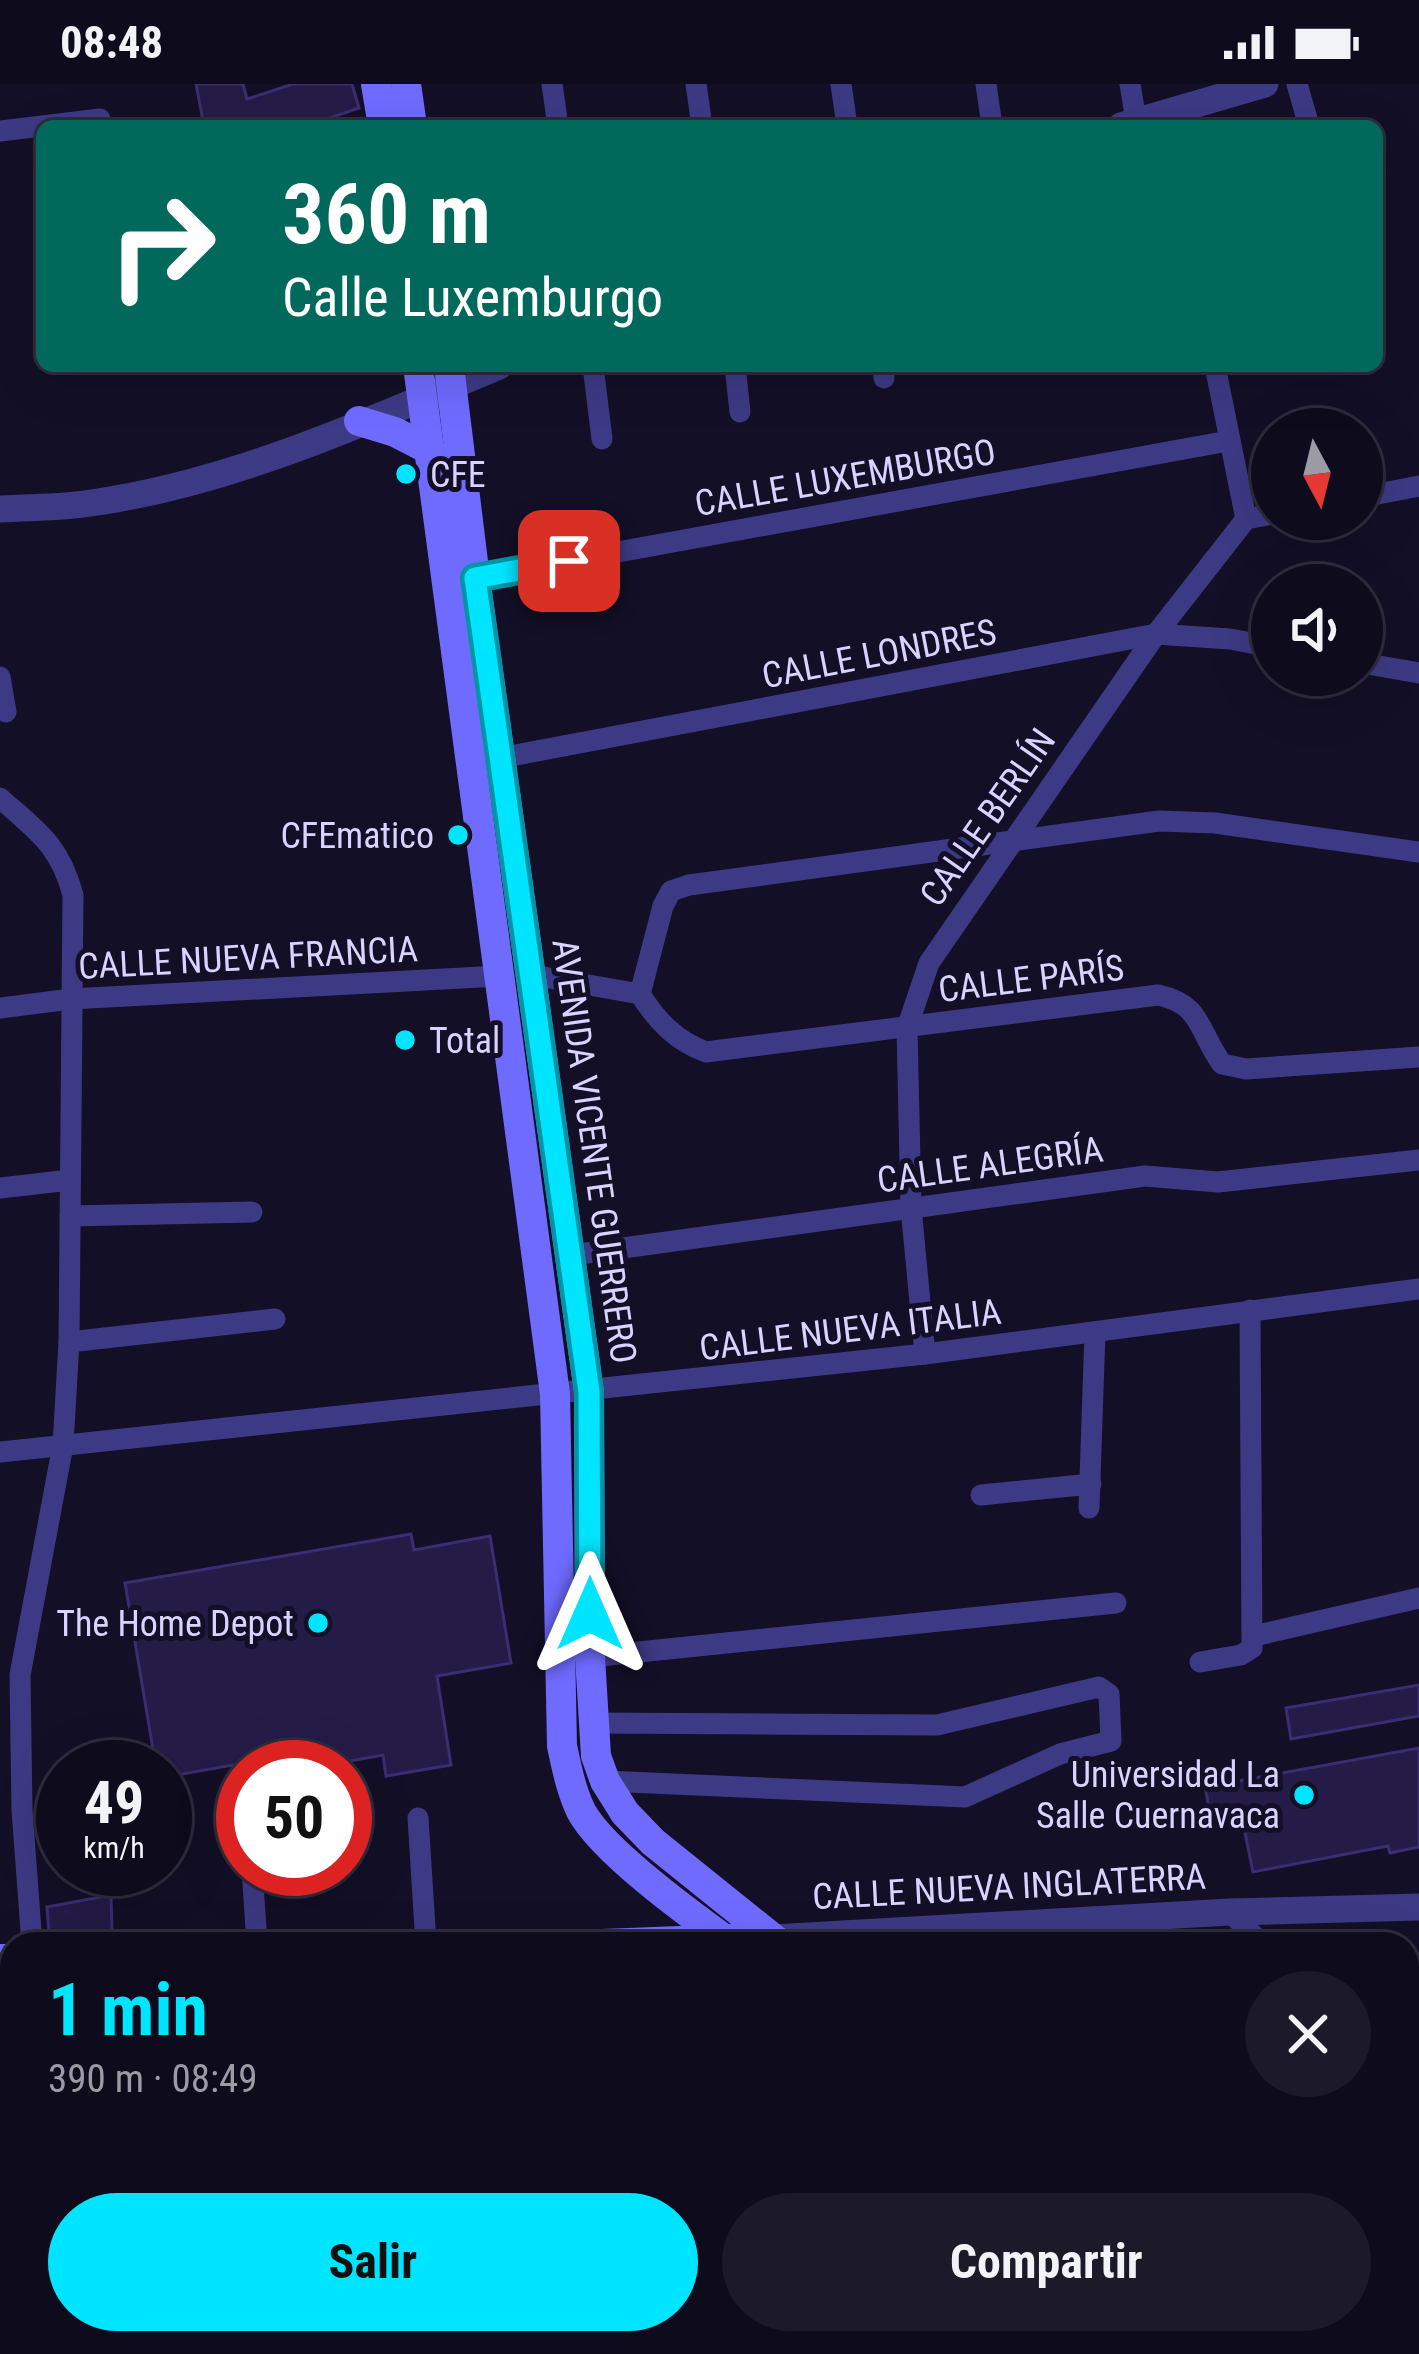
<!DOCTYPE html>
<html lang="es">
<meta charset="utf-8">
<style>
body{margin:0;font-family:"Roboto Condensed",sans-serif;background:#1c1929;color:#f1f3f6;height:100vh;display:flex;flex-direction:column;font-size:45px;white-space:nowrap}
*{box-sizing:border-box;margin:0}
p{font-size:39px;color:#9b9ba3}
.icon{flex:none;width:66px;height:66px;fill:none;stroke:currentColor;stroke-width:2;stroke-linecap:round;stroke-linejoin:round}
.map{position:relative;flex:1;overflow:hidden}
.side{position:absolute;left:0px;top:1848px;width:1419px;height:423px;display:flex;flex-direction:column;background:#0e0b1c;border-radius:36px 36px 0 0;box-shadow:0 12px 48px #0002,0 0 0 3px #2e2b3b}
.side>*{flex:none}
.guide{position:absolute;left:36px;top:36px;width:1347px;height:252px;border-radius:18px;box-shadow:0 12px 48px #0002,0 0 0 3px #2e2b3b;background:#00695c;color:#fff;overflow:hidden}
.needle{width:78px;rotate:173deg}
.controls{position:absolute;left:1251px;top:324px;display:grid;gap:24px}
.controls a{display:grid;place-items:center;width:132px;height:132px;border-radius:50%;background:#0e0b1c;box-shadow:0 12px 48px #0002,0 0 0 3px #2e2b3b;font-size:60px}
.speed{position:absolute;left:36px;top:1656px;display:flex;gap:24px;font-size:60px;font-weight:700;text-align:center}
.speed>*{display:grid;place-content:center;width:156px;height:156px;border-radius:50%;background:#0e0b1c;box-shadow:0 12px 48px #0002,0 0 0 3px #2e2b3b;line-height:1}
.speed small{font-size:30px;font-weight:400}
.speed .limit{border:18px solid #d22;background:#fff;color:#111}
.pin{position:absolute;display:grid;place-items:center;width:102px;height:102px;color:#fff;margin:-51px;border-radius:24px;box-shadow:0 6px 18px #0006}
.me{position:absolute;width:132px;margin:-66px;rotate:0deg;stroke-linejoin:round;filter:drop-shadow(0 0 9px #0008)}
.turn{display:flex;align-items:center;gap:42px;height:252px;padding:0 48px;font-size:54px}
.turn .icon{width:156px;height:156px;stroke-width:2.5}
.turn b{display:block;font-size:84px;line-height:102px}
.round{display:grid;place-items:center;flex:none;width:126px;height:126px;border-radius:63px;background:#1c1929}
.overview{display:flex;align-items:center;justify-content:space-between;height:204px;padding:0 48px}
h1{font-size:72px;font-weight:700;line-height:90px;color:#00e5ff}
.action{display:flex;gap:24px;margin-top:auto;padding:24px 48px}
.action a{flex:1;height:138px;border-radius:72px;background:#00e5ff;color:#111;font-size:48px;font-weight:700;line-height:138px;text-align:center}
.action a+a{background:#1c1929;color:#f1f3f6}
.status{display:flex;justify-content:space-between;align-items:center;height:84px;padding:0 60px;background:#0e0b1c;direction:ltr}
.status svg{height:33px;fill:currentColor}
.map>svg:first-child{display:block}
.building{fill:#241b47;stroke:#3b2d73;stroke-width:3}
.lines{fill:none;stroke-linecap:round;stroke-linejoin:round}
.minor{stroke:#3d3a85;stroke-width:21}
.tertiary{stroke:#3d3a85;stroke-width:27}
.secondary{stroke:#6f6bff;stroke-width:30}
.route-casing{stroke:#0095a6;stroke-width:30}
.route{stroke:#00e5ff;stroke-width:21}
.poi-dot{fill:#00e5ff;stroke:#130f26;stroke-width:4.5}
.labels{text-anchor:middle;stroke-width:10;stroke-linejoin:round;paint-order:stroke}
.poi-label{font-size:36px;fill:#d9d4ff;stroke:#130f26;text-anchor:end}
.street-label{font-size:36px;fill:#d9d4ff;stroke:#130f26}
</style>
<div class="status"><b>08:48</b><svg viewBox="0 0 49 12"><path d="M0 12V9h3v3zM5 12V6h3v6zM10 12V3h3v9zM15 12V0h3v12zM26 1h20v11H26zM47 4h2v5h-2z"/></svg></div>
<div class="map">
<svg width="1419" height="2270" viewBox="0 0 1419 2270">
<rect width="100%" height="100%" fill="#130f26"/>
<!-- building -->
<g class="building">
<polygon points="196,0 243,0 247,15 293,0 352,0 359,24 306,42 204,42"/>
<polygon points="411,1450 414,1466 490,1452 511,1579 437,1592 451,1681 386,1692 383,1671 322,1682 319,1666 165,1693 165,1683 156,1683 125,1499"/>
<polygon points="1419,1601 1419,1632 1291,1655 1286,1624"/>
<polygon points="1419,1664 1419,1763 1390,1769 1388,1762 1253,1788 1241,1729 1211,1734 1205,1703"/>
<polygon points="111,1811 112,1847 49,1850 47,1823"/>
</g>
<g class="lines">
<!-- minor -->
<g class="minor">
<polyline points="552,0 558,42"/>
<polyline points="696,0 702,42"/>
<polyline points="841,0 847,42"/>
<polyline points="986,0 992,42"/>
<polyline points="1130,0 1136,37"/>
<polyline points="1297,0 1309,42"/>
<polyline points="0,47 100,35"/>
<polyline points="593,282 602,355"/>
<polyline points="735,282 740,328"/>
<polyline points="883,282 884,294"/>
<polyline points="1215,282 1246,435"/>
<polyline points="1362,413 1419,402"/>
<polyline points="1246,435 1272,430"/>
<polyline points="475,494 1228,357"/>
<polyline points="1362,579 1419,589"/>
<polyline points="0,593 6,628"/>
<polyline points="500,674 1156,550 1230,555 1272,563"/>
<path d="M0,714C37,747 60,761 73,811L69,1258L63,1361L20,1591L22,1726L32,1860"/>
<polyline points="532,891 640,910"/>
<polyline points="640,910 663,822 671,807 689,801 1159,737 1215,739 1419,768"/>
<path d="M640,910C657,937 676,957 706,968L1158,911C1202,920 1198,947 1222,980L1246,985L1419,973"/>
<polyline points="0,924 71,915 499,892"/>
<polyline points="0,1104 70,1096"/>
<polyline points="70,1132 252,1128"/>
<polyline points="572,1171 1145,1092 1218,1098 1419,1076"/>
<polyline points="69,1258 275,1235"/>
<polyline points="925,1270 911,1124 907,944 929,879 1156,550 1246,435"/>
<polyline points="0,1368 925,1270 1419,1205"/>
<polyline points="981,1411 1091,1400"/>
<polyline points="1089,1424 1095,1248"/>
<polyline points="1254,1552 1419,1514"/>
<polyline points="590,1573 1116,1519"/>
<polyline points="1200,1578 1241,1571 1252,1564 1250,1226"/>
<polyline points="592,1639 937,1641 1099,1603 1109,1610 1111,1657 1060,1670 965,1713 605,1697"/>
<polyline points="418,1734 426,1860"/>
<polyline points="252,1785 257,1860"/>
<polyline points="1230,1828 1262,1860"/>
<polyline points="1407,2005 1419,2016"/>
<polyline points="0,2132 12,2133"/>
<polyline points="1407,2154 1419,2153"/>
<polyline points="0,2238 12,2239"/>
<polyline points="584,2259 596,2270"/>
<polyline points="1334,2259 1334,2261"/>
<polyline points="37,2270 52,2259"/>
</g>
<!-- tertiary -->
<g class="tertiary">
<polyline points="1121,42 1265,0"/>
<path d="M0,425C30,423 62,424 91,419C233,399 368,337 499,282"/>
<polyline points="773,1854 1230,1828 1419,1823"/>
</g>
<!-- secondary -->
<g class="secondary">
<polyline points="376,0 383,42"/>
<polyline points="406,0 412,42"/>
<path d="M418,282L555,1310L562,1662C567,1685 571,1706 581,1727C602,1767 692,1832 731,1860"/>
<polyline points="449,282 475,494 589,1308 590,1573 596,1672 605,1697 625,1729 653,1758 780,1860"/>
<polyline points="359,337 395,348 430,366"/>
<polyline points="603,1860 731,1855"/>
<polyline points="0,1875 12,1875"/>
<polyline points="1099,2259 1100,2270"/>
<polyline points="1133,2259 1134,2270"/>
</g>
</g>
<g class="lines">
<!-- route casing -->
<g class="route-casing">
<polyline id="route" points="569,477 475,494 589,1308 590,1530"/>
</g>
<!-- route -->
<use href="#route" class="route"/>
</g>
<!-- markers -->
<g class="poi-dot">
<circle cx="406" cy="390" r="12"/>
<circle cx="458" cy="751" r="12"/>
<circle cx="405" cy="956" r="12"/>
<circle cx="318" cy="1539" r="12"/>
<circle cx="1304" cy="1711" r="12"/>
</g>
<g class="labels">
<!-- poi labels -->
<g class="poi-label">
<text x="430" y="403" text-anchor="start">CFE</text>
<text x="434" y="764">CFEmatico</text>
<text x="429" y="969" text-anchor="start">Total</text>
<text x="294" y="1552">The Home Depot</text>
<text x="1280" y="1703">Universidad La<tspan x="1280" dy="41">Salle Cuernavaca</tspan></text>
</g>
<!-- street labels -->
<g class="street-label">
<text transform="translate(845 393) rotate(-10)" y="13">CALLE LUXEMBURGO</text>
<text transform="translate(879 569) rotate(-11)" y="13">CALLE LONDRES</text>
<text transform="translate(987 733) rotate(-55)" y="13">CALLE BERLÍN</text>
<text transform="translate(248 873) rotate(-3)" y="13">CALLE NUEVA FRANCIA</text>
<text transform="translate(1031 894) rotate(-7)" y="13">CALLE PARÍS</text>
<text transform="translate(595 1067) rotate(82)" y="13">AVENIDA VICENTE GUERRERO</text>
<text transform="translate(990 1080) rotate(-8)" y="13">CALLE ALEGRÍA</text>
<text transform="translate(850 1245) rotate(-7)" y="13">CALLE NUEVA ITALIA</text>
<text transform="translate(1009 1802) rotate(-3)" y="13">CALLE NUEVA INGLATERRA</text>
</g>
</g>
</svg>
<div class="controls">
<a><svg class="needle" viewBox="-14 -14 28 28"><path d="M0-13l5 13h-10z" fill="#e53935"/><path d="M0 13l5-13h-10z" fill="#9b9ba3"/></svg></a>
<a><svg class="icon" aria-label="sound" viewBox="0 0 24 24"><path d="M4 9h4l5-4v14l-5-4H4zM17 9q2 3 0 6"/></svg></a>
</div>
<div class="speed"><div>49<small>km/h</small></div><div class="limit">50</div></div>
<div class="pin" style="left:569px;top:477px;background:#d93025"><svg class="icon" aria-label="arrive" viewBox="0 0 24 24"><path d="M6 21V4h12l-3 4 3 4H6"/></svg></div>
<svg class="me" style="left:590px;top:1530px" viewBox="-20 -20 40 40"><path d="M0-17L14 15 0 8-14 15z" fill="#00e5ff" stroke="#fff" stroke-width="4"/></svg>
<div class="guide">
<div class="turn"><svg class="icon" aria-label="right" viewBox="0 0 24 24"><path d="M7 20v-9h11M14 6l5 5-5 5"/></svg><div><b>360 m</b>Calle Luxemburgo</div></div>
</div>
<section class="side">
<div class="overview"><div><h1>1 min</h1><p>390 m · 08:49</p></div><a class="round"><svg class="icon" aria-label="close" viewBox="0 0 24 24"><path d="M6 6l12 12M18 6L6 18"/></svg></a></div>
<div class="action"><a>Salir</a><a>Compartir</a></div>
</section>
</div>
